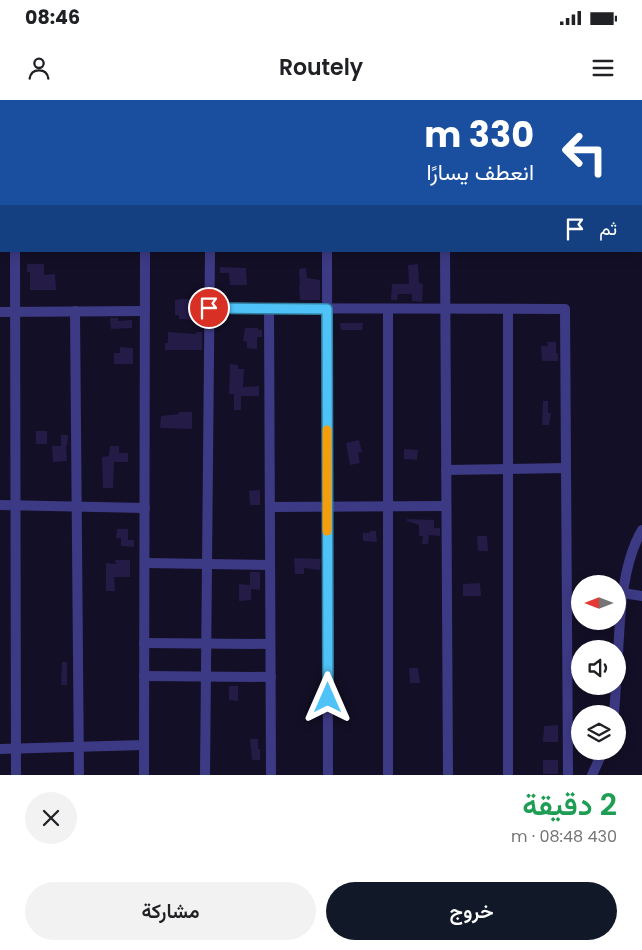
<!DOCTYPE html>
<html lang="ar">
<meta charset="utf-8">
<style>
body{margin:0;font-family:Poppins,Vazirmatn,sans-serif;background:#f2f2f2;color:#202124;direction:rtl;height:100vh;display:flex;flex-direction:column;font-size:19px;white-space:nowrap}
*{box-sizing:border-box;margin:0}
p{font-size:16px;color:#757577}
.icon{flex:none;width:28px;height:28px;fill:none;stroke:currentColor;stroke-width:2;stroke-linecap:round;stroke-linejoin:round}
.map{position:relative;height:675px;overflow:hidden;direction:ltr}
.details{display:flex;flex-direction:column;background:#fff;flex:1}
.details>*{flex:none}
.banner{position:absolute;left:0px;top:0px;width:642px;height:152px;box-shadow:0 2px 12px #0003;direction:rtl;background:#1a4fa0;color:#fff;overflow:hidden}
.needle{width:32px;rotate:270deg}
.fabs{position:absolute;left:571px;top:475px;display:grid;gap:10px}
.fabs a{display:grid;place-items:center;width:55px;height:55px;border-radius:50%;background:#fff;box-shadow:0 2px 12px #0003;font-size:25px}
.pin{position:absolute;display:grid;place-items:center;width:42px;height:42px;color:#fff;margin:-21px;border:2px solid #fff;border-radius:50%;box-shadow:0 1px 5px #0007}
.me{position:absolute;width:55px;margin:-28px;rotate:0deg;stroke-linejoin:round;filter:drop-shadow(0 0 4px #0008)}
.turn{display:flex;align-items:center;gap:18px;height:105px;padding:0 25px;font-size:22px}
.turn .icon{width:65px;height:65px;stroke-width:2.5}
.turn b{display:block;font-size:35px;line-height:42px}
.then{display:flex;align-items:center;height:48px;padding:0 25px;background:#0003;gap:10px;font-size:19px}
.round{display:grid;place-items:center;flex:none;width:52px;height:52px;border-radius:26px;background:#f2f2f2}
.headline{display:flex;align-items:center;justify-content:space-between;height:85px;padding:0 25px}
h1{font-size:30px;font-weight:600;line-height:38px;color:#1e9e55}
.primary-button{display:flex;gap:10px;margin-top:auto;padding:10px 25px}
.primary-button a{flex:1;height:58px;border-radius:30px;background:#111827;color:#fff;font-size:20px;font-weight:600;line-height:58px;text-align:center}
.primary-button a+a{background:#f2f2f2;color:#202124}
.status{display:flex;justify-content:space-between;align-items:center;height:35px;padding:0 25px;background:#fff;direction:ltr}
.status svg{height:14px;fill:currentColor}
header{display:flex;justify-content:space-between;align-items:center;height:65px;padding:0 25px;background:#fff;font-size:22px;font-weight:600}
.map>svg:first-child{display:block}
.building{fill:#241b47}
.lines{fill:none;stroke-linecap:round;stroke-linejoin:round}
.minor{stroke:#3d3a85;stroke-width:10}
.tertiary{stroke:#3d3a85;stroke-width:11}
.route-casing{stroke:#337fa1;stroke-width:12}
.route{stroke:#4fc3f7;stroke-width:9}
.slow{stroke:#f59e0b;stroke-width:9}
</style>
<div class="status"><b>08:46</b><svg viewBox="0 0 49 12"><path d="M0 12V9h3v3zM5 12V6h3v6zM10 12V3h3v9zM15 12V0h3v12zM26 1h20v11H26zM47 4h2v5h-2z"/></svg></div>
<header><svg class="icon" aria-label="menu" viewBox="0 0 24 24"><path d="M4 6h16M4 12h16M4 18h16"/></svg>Routely<svg class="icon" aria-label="person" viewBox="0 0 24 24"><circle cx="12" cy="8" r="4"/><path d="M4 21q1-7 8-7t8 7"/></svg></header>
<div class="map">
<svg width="642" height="675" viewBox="0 0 642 675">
<rect width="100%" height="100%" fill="#130f26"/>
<!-- building -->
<g class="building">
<polygon points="27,164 44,164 44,175 55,174 56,190 30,190 30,172 27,172"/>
<polygon points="418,164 419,183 423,184 422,202 412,201 412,194 398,194 397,200 391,200 392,184 409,184 408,165"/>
<polygon points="220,167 246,168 247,185 230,185 229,173 220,173"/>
<polygon points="306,168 307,178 320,180 320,200 300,200 299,185 300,185 299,169"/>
<polygon points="182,199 201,200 200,220 179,219 179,215 175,215 175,200"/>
<polygon points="110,218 118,218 118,221 132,220 132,228 111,229"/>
<polygon points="340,223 363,223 362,230 341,230"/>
<polygon points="245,228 258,228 258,230 262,230 262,237 257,237 257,249 247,248 247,242 243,241"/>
<polygon points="168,232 196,234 196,232 202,232 202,250 165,250 165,243 168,243"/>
<polygon points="547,242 556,242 556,253 558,253 558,267 558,261 542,261 541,246 548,246"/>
<polygon points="120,247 133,248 133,264 114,264 114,253 120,253"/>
<polygon points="230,264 238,265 238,269 244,269 243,287 259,286 259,296 241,296 241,310 234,310 234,294 229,294"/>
<polygon points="543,301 548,301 548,313 551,313 549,325 542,325"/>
<polygon points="179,312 192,312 192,329 160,328 161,316 179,314"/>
<rect x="36" y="331" width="11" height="13"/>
<polygon points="61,335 68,335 67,346 66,346 67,361 53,362 52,346 61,346"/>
<polygon points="359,340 362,352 358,353 360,363 350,365 346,343"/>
<polygon points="110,346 119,346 119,353 128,353 128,362 114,362 113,388 103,388 102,357 109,356"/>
<polygon points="404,349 418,350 417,360 404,359"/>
<polygon points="260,390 260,405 250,405 249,391"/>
<polygon points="407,419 434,420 434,428 440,428 440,436 429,435 428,444 422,444 423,436 419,436 419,425 407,421"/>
<polygon points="117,429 128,429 128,440 134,440 134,447 121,446 121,438 116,438"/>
<polygon points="370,431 376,431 377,442 363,441 363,433 370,433"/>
<polygon points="477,436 487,436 488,451 478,451"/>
<polygon points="294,458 321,459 320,470 304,468 304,474 295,474"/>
<polygon points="115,460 130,460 130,477 114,477 115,491 106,491 106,463 116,464"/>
<polygon points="250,472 260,472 260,490 251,489 251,500 239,501 239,484 250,485"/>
<polygon points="480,483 481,496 463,496 463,484"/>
<polygon points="62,562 67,562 67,585 61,585"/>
<polygon points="409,568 418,568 420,583 410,583"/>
<polygon points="229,586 238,586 238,601 229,600"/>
<polygon points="558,625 558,642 543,642 544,626"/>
<polygon points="250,639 258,639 258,649 260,649 260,660 252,660"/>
<rect x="543" y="660" width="15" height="14"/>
</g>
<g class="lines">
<!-- minor -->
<g class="minor">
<polyline points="5,1 5,0"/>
<polyline points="61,1 61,0"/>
<polyline points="116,1 116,0"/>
<polyline points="172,1 172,0"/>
<polyline points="211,1 211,0"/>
<polyline points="273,1 273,0"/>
<polyline points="328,1 328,0"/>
<polyline points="379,1 379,0"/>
<polyline points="438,1 438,0"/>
<polyline points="491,1 491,0"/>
<polyline points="550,1 550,0"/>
<polyline points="619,1 619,0"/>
<polyline points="641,137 642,138"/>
<polyline points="15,151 16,675"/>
<polyline points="327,151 328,675"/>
<polyline points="445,151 448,675"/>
<polyline points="209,208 565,209 568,675"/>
<polyline points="269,208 271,675"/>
<polyline points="388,209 388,675"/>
<polyline points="508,210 508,675"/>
<polyline points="75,211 79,675"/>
<polyline points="0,212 145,211"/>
<polyline points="446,370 566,368"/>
<polyline points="0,405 145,408"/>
<polyline points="270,407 446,406"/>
<polyline points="145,463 270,465"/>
<polyline points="623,493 642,496"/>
<polyline points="144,543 270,544"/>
<path d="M618,554C620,515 622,464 642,430"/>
<polyline points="144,576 271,577"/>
<polyline points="614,614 616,586"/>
<polyline points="0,649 144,645"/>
<polyline points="144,675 145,151"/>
<polyline points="205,675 210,151"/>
<polyline points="592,675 603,651"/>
</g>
<!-- tertiary -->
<g class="tertiary">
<polyline points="0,139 1,139"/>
<polyline points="641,146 642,146"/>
</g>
</g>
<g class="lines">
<!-- route casing -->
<g class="route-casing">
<polyline id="route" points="209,208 327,209 328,598"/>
</g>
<!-- route -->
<use href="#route" class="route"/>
<!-- slow -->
<polyline class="slow" points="327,330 327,431"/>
</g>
</svg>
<div class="fabs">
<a><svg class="needle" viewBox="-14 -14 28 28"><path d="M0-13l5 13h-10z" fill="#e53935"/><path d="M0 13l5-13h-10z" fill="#757577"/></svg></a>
<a><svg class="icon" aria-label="sound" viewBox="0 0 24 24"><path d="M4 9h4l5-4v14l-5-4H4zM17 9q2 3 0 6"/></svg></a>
<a><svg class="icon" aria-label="layers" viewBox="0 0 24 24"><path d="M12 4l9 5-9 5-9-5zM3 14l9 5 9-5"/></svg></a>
</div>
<div class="pin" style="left:209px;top:208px;background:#d93025"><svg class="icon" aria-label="arrive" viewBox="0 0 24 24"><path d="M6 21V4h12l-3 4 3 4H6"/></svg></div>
<svg class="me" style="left:328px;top:598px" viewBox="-20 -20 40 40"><path d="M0-17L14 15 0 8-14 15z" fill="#4fc3f7" stroke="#fff" stroke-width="4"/></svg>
<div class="banner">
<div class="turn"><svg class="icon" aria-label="left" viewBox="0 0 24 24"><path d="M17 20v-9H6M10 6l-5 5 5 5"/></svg><div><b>330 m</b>انعطف يسارًا</div></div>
<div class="then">ثم<svg class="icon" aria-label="arrive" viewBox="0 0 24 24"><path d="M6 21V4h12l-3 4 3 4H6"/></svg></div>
</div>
</div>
<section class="details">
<div class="headline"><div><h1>2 دقيقة</h1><p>430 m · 08:48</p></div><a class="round"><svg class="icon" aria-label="close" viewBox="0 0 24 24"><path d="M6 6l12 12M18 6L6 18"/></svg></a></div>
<div class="primary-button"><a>خروج</a><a>مشاركة</a></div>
</section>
